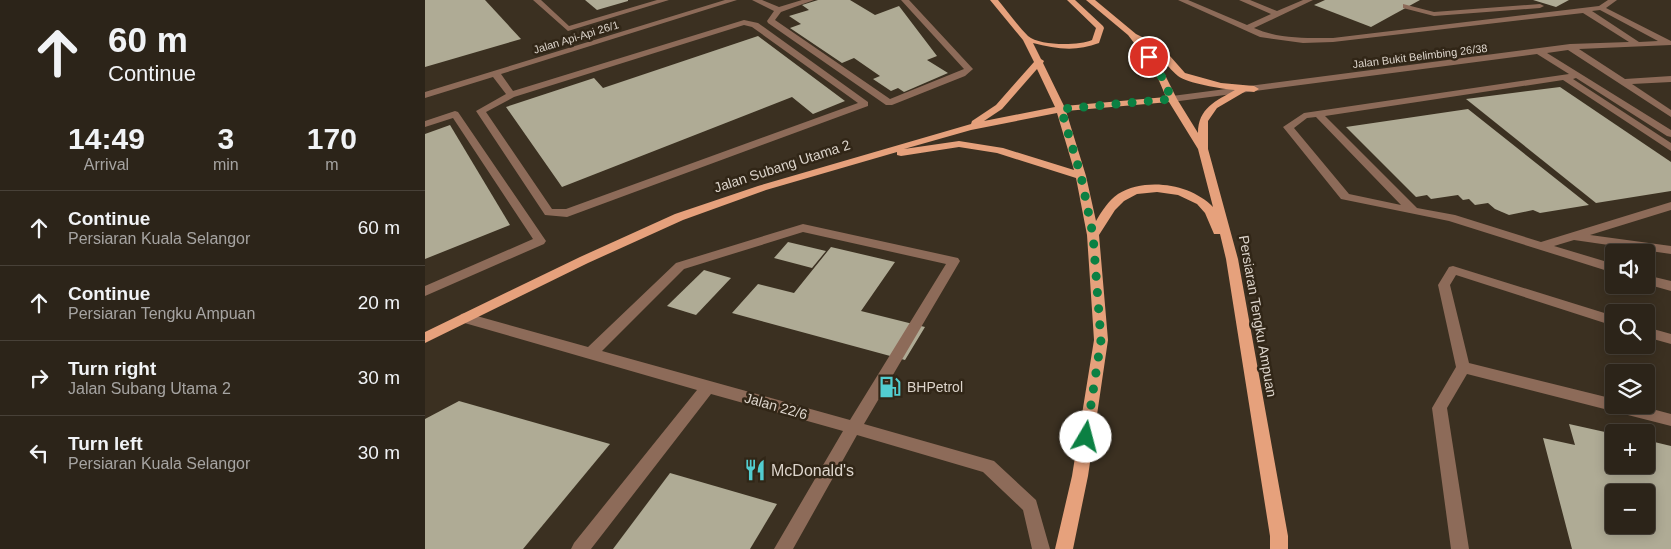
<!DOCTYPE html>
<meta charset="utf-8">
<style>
body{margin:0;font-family:Helvetica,sans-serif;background:#342c22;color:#f1f3f6;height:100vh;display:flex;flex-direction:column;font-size:19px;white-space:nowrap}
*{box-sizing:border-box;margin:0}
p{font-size:16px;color:#a6a4a2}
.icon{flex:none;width:28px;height:28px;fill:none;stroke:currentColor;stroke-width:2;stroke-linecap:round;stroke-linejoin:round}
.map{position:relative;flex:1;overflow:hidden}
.side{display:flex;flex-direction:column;background:#2c2419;width:425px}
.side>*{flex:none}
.top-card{background:#2c2419;color:#f1f3f6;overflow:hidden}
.buttons{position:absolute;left:1180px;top:244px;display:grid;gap:10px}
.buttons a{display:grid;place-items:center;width:50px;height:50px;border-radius:5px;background:#2c2419;box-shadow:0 2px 12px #0003,0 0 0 1px #484138;font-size:25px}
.pin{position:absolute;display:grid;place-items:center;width:42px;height:42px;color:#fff;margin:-21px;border:2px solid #fff;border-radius:50%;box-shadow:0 1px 5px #0007}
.me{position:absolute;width:55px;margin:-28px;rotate:8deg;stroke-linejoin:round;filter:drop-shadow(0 0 4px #0008)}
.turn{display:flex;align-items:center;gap:18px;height:105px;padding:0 25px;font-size:22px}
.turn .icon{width:65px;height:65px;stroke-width:2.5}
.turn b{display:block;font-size:35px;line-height:42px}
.eta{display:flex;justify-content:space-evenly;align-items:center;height:85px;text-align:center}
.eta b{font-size:30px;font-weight:700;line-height:35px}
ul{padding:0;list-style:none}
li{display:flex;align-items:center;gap:15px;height:75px;padding:0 25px;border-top:1px solid #484138}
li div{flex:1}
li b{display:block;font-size:19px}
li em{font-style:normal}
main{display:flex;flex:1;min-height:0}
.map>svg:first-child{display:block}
.building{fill:#afab95;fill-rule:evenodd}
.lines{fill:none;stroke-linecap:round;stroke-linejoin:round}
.minor{fill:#8d6b59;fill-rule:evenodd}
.major{fill:#e6a17c;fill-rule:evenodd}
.route{stroke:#0b8043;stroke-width:9;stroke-dasharray:0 16.2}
.labels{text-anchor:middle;stroke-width:5;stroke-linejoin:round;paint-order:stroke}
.far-street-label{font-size:11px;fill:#ddd5cc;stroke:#312617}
.street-label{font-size:14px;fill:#ddd5cc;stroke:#312617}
.poi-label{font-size:14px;fill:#ddd5cc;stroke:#312617;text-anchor:start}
.near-poi-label{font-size:16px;fill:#ddd5cc;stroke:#312617;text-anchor:start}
</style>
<main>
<section class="side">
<div class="top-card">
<div class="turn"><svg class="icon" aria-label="ahead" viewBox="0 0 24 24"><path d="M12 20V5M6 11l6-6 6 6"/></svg><div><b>60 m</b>Continue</div></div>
</div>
<div class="eta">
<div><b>14:49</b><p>Arrival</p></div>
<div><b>3</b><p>min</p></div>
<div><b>170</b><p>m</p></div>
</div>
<ul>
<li><svg class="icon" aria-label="ahead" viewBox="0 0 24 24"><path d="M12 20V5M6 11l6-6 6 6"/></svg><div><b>Continue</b><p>Persiaran Kuala Selangor</p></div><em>60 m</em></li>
<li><svg class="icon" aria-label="ahead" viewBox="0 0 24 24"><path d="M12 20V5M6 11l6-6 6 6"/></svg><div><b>Continue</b><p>Persiaran Tengku Ampuan</p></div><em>20 m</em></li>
<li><svg class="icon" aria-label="right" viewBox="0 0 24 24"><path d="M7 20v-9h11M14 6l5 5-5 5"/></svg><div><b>Turn right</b><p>Jalan Subang Utama 2</p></div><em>30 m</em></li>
<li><svg class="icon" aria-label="left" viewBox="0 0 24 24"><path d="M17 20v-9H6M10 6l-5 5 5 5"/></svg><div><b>Turn left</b><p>Persiaran Kuala Selangor</p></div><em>30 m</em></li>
</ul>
</section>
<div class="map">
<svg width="1246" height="549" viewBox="0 0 1246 549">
<rect width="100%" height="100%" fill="#3b3021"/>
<!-- building -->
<g class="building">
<polygon points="0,0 60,0 96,39 0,67"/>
<polygon points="160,0 203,0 203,1 172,10"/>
<polygon points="393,0 425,0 450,15 474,6 512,56 502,60 523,73 479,92 473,88 466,91 448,79 455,76 429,58 417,63 365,28 376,24 364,16 384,10 377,5"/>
<polygon points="900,0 995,0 946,27 889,5"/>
<polygon points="1108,0 1144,0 1131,7"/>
<polygon points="333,36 420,101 388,114 367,97 137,187 81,107 169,78 178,88"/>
<polygon points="1135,87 1246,162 1246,191 1171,203 1041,99"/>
<polygon points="1043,109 1164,205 1115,213 1108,210 1084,215 1070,209 1063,203 1050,205 1044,199 1038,200 1033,195 1006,199 1002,195 991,197 921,127"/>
<polygon points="25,125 85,225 0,259 0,134"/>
<polygon points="363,242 401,251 387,268 349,258"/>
<polygon points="406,247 470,262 436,311 500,327 480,360 307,313 333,284 369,293"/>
<polygon points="279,270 306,278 271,315 242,306"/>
<polygon points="34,401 185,444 98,549 0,549 0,419"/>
<path d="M1144,424L1189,434V465H1221V440L1246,446V549H1147L1118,438L1150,445ZM1189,492H1221V525H1189Z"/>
<polygon points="245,473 352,504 325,549 188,549"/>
</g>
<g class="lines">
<!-- minor -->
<g class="minor">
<polygon points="108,0 116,0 144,26 232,0 244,0 143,31"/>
<path d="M300,0H312L76,74L88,91L319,20L333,23L443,102V106L142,217L120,215L51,111L81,94L68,77L0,98V92ZM319,25L327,27L433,103L141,209H127L61,112L89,97Z"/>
<polygon points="327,0 337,0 354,7 377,0 389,0 356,12 350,20 465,99 539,69 476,0 484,0 548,69 540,76 467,105 461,105 343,23 342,21 349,11"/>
<path d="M753,0H763L822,25L846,14L814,0H825L852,11L878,0H888L829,28C854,39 881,38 908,38L1174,6L1183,0H1192L1181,8L1246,41V45L1154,49L1200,79L1246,76V82L1207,84L1246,110V117L1143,50L1122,53L1246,130V137L1242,136L1151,78L1148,79L1246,143V151L1138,80L900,116L992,208L1030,215L1116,242L1246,202V210L1165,235L1246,246V254L1149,240L1129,246L1189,264V273L1024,221L916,199L858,127L879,113L1144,74L1112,54L747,102L742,99L747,96L1145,44L1204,42L1158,13L908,42L878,43L835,37ZM1175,10L1233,41L1214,42L1167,11ZM891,117L976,205L924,194L869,128L882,118Z"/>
<polygon points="978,4 1009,12 1115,4 1119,6 1115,8 1009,16 978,8"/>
<polygon points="30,111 33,112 121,241 119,244 0,296 0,286 108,239 28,118 0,127 0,121"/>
<path d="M378,224L533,258L535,261L439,424L569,461L611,500L625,549H607L598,510L558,472L432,435L368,549H349L418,431L286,394L166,549H146L149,543L272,390L36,322L34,318L36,314L41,313L163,347L251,263ZM378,232L521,264L425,420L177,351L259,269Z"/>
<polygon points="1028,266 1189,316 1189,326 1031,275 1025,285 1044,363 1189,399 1189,405 1212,405 1246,414 1246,426 1042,374 1022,408 1044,549 1026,549 1007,408 1031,367 1013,285 1024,267"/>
<polygon points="1221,275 1246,281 1246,291 1221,284"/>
<polygon points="1221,327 1246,334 1246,344 1221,337"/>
</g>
<!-- major -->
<path class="major" d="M565,0H573C583,12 592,25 603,36C615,46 653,46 667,40L671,28L642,0H650L678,26L679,28L674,43C651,52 631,49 608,43L616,59L619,61L618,63L639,106L741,97L729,69L703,35L661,0H670L711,34L737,47L760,73L796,83L829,86L834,89L829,92L821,91L792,108L783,121V149L813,259L863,536V549H845V536L801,259L795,234H789L780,213L772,204L753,195L732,192L712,194L699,201L690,210L674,235L683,340L663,476L648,549H630L647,476L669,340L662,235L651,178L572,153L534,147L476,156L472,155V152L341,190L258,220L163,263L0,343V332L155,257L250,214L333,186L546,124L547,121L571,105L609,62L598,40ZM718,43C736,54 739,64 753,76C761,83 798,89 810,90C791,101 773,108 773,133L752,99L737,69ZM612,69L630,107L559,121L577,109ZM744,102L773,149L788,207C766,184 721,177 693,194C683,201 677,211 671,221L661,176L641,111ZM632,113L649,170L578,148L534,141L479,149L546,130Z"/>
</g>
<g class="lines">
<!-- route -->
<polyline class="route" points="661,437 676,340 668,235 656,176 636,109 747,99 733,69 724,57"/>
</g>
<!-- icons -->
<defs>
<g id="fuel-bare" transform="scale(1.725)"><path d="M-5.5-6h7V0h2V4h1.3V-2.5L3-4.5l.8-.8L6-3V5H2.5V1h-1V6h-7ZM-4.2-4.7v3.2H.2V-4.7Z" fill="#52cdd0" stroke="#312617" stroke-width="2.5" paint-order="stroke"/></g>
<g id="restaurant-bare" transform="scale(1.725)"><path d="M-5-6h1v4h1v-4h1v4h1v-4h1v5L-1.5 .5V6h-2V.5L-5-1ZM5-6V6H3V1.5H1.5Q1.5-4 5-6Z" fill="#52cdd0" stroke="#312617" stroke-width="2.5" paint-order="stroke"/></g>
</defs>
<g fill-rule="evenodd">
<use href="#fuel-bare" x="465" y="387"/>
<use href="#restaurant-bare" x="330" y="470"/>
</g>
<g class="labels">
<!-- far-street labels -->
<g class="far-street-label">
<text transform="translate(151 37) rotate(-17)" y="4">Jalan Api-Api 26/1</text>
<text transform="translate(995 56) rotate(-7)" y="4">Jalan Bukit Belimbing 26/38</text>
</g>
<!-- street labels -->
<g class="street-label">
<text transform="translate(357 166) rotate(-18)" y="5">Jalan Subang Utama 2</text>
<text transform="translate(833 316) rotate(80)" y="5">Persiaran Tengku Ampuan</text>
<text transform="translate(351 406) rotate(16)" y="5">Jalan 22/6</text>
</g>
<!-- poi labels -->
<g class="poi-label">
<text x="482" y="392">BHPetrol</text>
</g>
<!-- near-poi labels -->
<g class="near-poi-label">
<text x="346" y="476">McDonald's</text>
</g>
</g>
</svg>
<div class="buttons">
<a><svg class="icon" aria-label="sound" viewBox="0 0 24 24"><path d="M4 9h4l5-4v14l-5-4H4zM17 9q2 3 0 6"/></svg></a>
<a><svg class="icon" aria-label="search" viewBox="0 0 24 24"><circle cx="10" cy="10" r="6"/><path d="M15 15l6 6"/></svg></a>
<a><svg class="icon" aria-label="layers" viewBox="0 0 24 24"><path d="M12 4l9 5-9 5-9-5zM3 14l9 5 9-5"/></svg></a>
<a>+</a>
<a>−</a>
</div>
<div class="pin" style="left:724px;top:57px;background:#d93025"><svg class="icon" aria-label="arrive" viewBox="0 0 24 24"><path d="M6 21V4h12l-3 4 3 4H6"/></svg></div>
<svg class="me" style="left:661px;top:437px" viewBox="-20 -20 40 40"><circle r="19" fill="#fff"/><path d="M0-13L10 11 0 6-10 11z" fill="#0b8043"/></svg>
</div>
</main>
